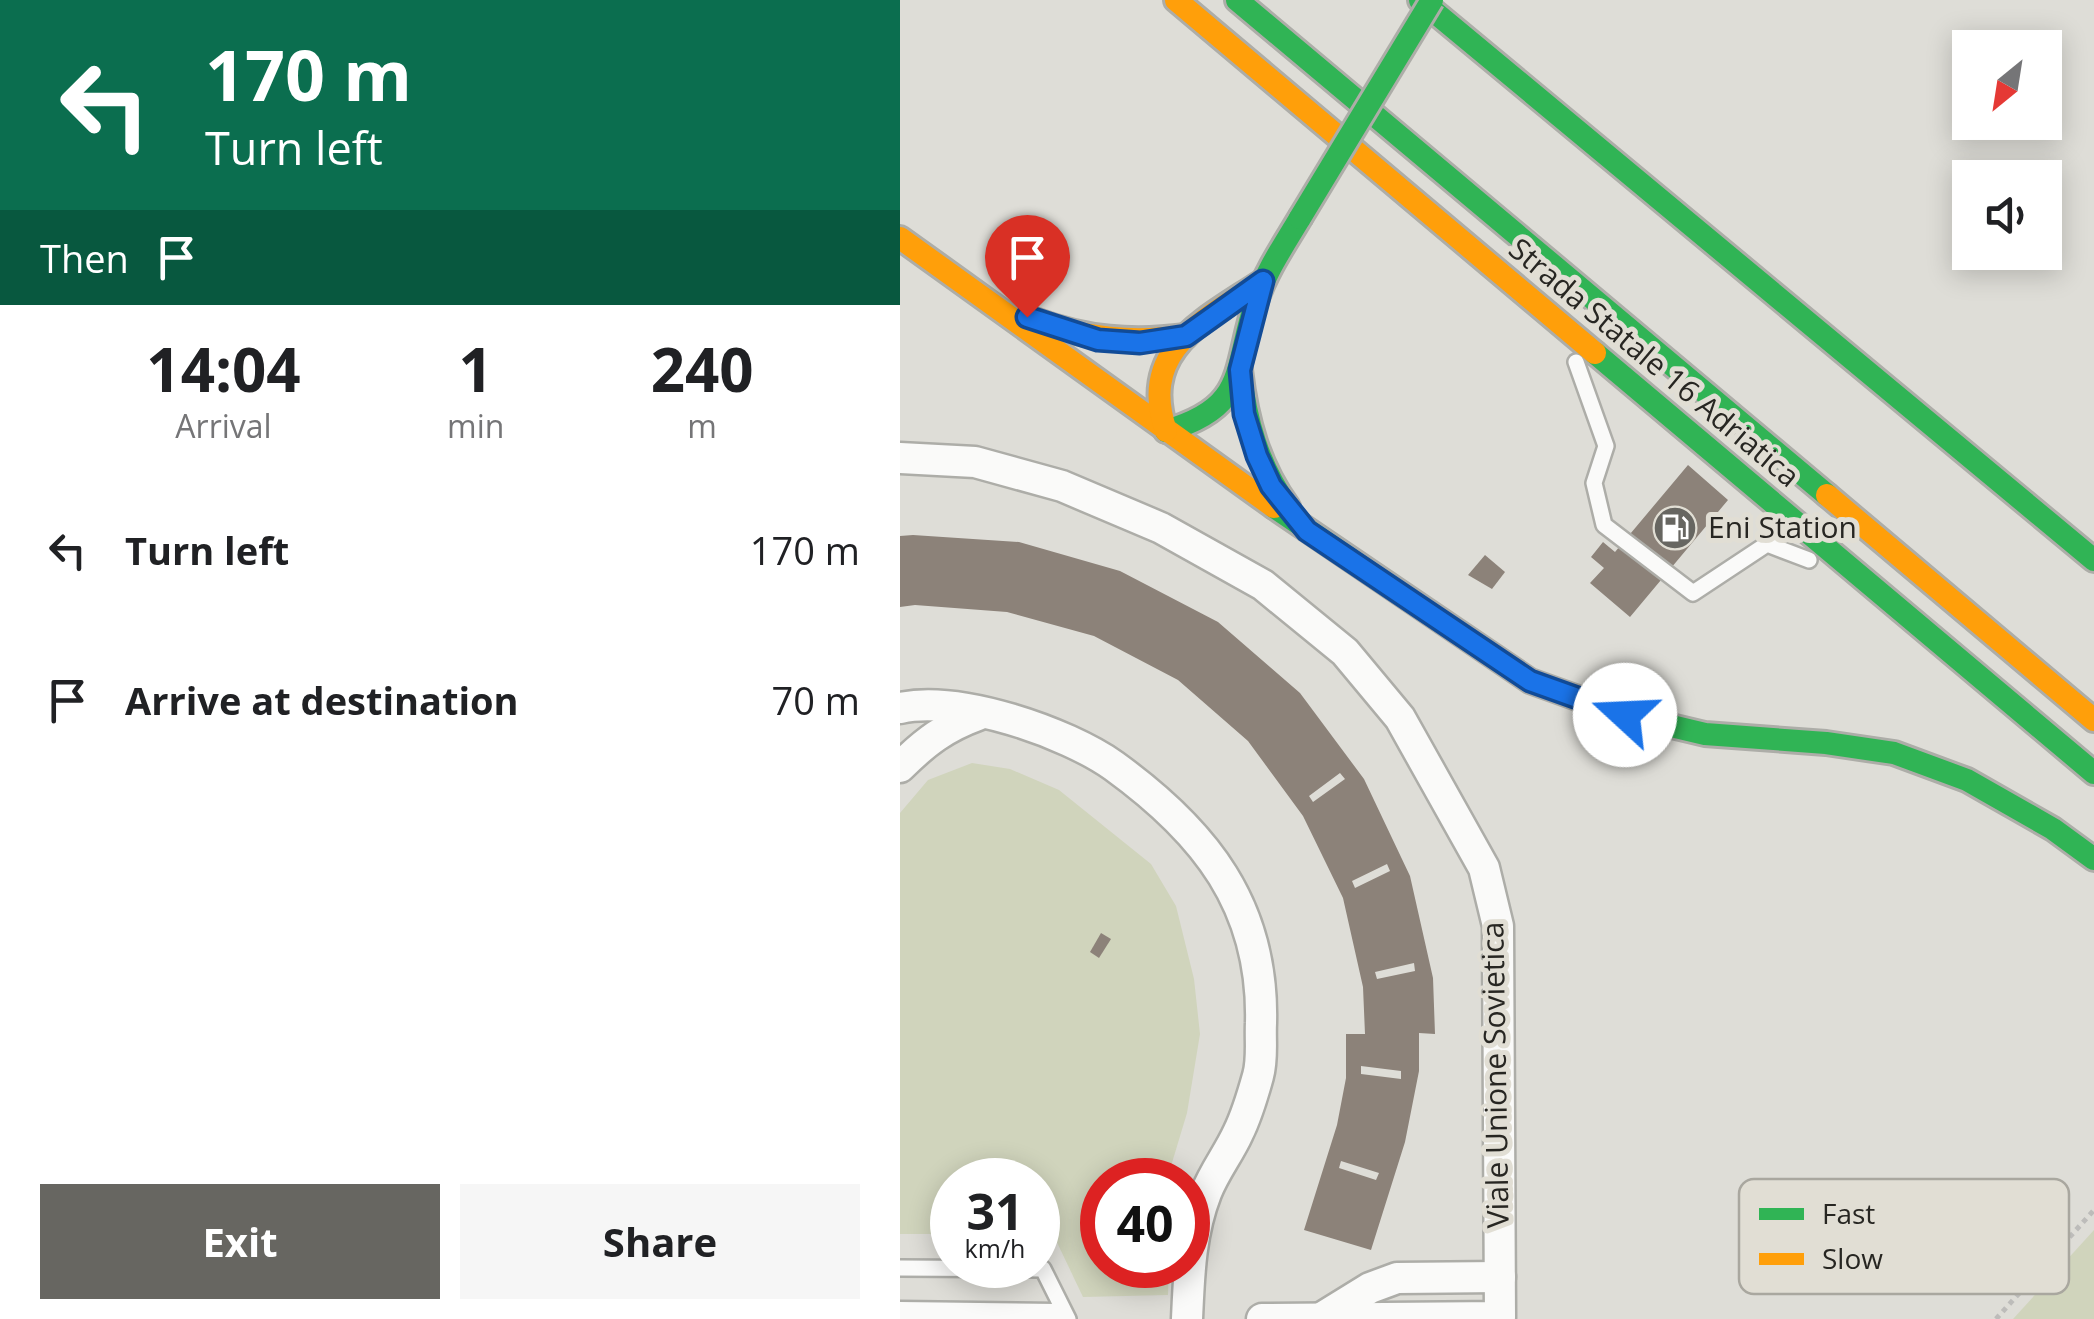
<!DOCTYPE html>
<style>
body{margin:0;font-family:"Open Sans",sans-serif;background:#f6f6f6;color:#202124;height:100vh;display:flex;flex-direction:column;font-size:38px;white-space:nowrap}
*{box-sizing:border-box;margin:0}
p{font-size:32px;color:#757577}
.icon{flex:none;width:55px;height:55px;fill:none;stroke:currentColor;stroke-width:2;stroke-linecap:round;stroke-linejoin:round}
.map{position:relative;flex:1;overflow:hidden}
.side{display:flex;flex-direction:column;background:#fff;width:900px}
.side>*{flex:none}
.guide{background:#0b6e4f;color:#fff;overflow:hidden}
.needle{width:65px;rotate:210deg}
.controls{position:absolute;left:1052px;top:30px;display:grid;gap:20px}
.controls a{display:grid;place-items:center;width:110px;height:110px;border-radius:0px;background:#fff;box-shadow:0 5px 25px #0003;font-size:50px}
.speed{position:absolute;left:30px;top:1158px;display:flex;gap:20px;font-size:50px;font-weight:700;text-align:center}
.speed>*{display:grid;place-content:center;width:130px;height:130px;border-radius:50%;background:#fff;box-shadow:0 5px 25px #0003;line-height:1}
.speed small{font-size:25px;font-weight:400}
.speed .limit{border:15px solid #d22;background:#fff;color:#111}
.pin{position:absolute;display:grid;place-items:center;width:85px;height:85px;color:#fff;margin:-102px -42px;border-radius:50% 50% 50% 0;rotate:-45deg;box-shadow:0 0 10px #0007}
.pin .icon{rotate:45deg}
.me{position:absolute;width:110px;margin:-55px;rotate:290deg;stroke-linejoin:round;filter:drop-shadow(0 0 8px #0008)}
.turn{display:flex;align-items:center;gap:35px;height:210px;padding:0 40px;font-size:45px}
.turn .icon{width:130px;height:130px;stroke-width:2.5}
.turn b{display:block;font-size:70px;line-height:85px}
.then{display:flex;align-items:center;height:95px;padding:0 40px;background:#0003;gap:20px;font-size:38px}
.eta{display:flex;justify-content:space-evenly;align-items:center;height:170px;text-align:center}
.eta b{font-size:60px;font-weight:700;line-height:70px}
.action{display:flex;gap:20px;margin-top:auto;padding:20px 40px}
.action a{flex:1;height:115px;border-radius:0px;background:#676661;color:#fff;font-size:40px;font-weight:700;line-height:115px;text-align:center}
.action a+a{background:#f6f6f6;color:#202124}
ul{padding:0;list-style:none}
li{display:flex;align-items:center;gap:30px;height:150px;padding:0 40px}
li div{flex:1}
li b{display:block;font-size:38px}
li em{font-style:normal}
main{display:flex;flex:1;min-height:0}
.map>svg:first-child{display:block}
.green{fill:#d0d4bc}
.building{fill:#8c8279;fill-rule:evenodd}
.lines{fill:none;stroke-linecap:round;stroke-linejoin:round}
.lane-casing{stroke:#adada8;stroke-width:20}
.street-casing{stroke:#adada8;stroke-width:35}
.fast-casing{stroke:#adada8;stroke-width:28}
.slow-casing{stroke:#adada8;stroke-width:28}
.path{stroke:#bdbcba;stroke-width:5;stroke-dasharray:5 5;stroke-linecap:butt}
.lane{stroke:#fafaf9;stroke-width:15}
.street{stroke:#fafaf9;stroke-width:30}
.fast{stroke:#30b455;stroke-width:22}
.slow{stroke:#ff9f0a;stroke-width:22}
.fast-bridge-casing{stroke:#adada8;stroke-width:28;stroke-linecap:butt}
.fast-bridge{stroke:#30b455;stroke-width:22}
.route-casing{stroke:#114b97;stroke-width:25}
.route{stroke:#1a73e8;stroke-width:18}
.labels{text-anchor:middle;stroke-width:10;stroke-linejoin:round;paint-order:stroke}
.street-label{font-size:30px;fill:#272622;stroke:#e1ded4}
.poi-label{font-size:30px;fill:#272622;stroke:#e1ded4;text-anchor:start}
.key{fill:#e1ded4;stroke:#a9a79f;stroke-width:2.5}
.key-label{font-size:28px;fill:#272622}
</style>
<main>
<section class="side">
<div class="guide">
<div class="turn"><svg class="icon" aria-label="left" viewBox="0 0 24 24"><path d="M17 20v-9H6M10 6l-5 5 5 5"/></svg><div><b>170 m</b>Turn left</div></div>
<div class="then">Then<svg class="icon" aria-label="arrive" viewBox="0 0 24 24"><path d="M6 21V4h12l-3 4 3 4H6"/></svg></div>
</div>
<div class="eta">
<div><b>14:04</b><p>Arrival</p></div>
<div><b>1</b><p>min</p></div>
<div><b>240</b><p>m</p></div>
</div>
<ul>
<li><svg class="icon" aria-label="left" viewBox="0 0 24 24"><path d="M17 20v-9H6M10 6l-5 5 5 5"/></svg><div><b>Turn left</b></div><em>170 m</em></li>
<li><svg class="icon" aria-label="arrive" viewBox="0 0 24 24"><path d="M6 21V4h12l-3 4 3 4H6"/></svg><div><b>Arrive at destination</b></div><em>70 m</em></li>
</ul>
<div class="action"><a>Exit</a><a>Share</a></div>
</section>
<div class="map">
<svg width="1194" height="1319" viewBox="0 0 1194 1319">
<rect width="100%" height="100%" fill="#deddd7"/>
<!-- green -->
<g class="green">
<polygon points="72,763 110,769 159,790 251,864 276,906 294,979 300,1034 287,1113 268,1176 279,1180 202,1180 202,1265 269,1265 268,1295 183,1297 153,1234 138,1234 138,1180 52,1180 52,1234 0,1234 0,813 28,780"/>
<polygon points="1194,1230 1194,1319 1113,1319"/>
</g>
<!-- building -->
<g class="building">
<polygon points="788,465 828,500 730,617 690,583 704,568 691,557 703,542 715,552"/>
<path d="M13,535L119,542L220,571L318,622L400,693L464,779L510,876L533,978L535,1034L519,1033V1071L505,1142L471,1250L404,1230L437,1125L446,1078V1034H465L463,987L443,898L403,816L348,741L278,680L194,636L107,612L15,605L0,607V536ZM440,773L445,779L413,802L409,796ZM487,864L490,871L455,888L452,881ZM514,963L515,971L477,979L475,972ZM461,1066L501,1071V1079L461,1074ZM441,1161L479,1173L476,1180L439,1168Z"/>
<polygon points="585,555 605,572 592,589 568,575"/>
<polygon points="201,933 211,939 199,958 190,952"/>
</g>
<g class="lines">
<!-- lane casing -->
<g class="lane-casing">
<g id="lane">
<polyline points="676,362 706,446 694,483 704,525 793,593 867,544 909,560"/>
<polyline points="0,1268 143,1269 168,1319"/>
</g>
</g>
<!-- street casing -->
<g class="street-casing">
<g id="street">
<polyline points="0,458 75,462 162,486 261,528 363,585 445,652 500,718 584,868 598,926 600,1317 362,1319"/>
<path d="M0,708C59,695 166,732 214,766C305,832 364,906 361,1023C360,1040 363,1059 358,1076C353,1094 347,1115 338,1133C329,1153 314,1172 306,1193C290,1234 289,1275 287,1319"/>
<path d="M0,767C25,742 45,727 78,715"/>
<polyline points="0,1317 155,1319"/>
<polyline points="423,1317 470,1288 497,1278 600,1277"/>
</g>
</g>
<!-- fast casing -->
<g class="fast-casing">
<g id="fast">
<polyline points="337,0 927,495"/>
<polyline points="520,0 1194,560"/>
<polyline points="695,353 1194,773"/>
<path d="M340,370C346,421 358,465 388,507"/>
<path d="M266,431C349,407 333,369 356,301C366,271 384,245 400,218"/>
<polyline points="374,507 630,681 725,715 805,734 926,743 994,753 1067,780 1153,829 1194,859"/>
</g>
</g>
<!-- slow casing -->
<g class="slow-casing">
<g id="slow">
<polyline points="276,0 695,353"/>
<polyline points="0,238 374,507"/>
<path d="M135,320C186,339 232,343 286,336"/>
<path d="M266,431C238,349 305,320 363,281"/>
<polyline points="927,495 1194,720"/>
</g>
</g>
<!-- path -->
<polyline class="path" points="1096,1319 1194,1210"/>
<!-- lane -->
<use href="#lane" class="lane"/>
<!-- street -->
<use href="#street" class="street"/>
<!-- fast -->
<use href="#fast" class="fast"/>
<!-- slow -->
<use href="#slow" class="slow"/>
<!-- fast-bridge casing -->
<g class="fast-bridge-casing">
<polyline id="fast-bridge" points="400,218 532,0"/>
</g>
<!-- fast-bridge -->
<use href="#fast-bridge" class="fast-bridge"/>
</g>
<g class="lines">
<!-- route casing -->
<g class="route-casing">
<polyline id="route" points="127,317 198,340 240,343 286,336 363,281 340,370 344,414 357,456 371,486 407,531 630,681 725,715"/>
</g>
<!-- route -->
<use href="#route" class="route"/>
</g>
<!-- icons -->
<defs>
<g id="fuel-disc" transform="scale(2.25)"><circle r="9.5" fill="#676661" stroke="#e1ded4"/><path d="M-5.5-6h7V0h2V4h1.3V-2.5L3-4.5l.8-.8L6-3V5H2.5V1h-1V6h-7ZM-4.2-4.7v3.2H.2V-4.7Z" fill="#fff"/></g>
</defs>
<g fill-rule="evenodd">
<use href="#fuel-disc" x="775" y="528"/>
</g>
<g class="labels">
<!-- street labels -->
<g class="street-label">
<text transform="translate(754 363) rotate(40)" y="10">Strada Statale 16 Adriatica</text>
<text transform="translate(596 1075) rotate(-91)" y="10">Viale Unione Sovietica</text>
</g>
<!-- poi labels -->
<g class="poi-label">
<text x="808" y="538">Eni Station</text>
</g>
</g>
<!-- legend -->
<rect x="839" y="1179" width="330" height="115" rx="15" class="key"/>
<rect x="859" y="1208" width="45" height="12" fill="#30b455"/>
<rect x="859" y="1253" width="45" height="12" fill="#ff9f0a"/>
<g class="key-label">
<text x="922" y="1224">Fast</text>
<text x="922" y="1269">Slow</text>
</g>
</svg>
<div class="controls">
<a><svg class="needle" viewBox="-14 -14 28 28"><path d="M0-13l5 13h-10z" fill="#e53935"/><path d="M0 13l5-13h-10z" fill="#757577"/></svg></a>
<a><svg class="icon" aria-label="sound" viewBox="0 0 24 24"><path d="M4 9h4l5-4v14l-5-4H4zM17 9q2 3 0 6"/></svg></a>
</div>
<div class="speed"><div>31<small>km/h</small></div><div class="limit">40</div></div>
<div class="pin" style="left:127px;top:317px;background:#d93025"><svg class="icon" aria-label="arrive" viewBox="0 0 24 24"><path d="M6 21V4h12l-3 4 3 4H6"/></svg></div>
<svg class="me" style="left:725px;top:715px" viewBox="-20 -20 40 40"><circle r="19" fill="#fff"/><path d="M0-13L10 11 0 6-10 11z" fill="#1a73e8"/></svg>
</div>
</main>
